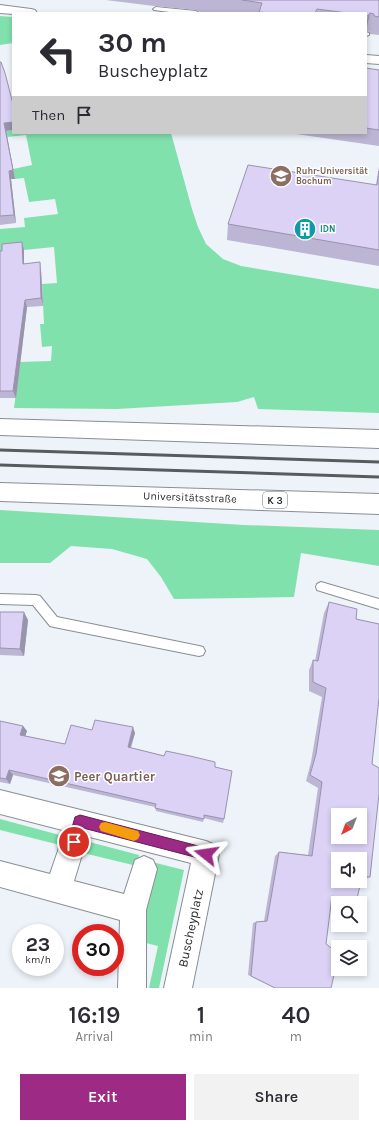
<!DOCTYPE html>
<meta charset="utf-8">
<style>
body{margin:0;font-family:Karla,sans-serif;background:#f2f2f3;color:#2b2b33;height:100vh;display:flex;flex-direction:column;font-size:15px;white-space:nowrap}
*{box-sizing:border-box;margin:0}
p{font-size:13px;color:#7c7c81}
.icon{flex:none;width:22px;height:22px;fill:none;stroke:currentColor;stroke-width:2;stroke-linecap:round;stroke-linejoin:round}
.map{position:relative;height:988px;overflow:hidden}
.drawer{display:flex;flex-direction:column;background:#fff;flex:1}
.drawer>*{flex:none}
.guide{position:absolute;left:12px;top:12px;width:355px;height:122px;border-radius:0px;box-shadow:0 2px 6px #0003;background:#fff;color:#2b2b33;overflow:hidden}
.needle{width:26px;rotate:222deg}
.buttons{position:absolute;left:331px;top:808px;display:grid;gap:8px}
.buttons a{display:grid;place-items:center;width:36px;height:36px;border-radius:0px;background:#fff;box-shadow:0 2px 6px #0003;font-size:20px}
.speed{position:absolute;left:12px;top:924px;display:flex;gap:8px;font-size:20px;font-weight:700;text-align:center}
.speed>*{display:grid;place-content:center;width:52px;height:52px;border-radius:50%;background:#fff;box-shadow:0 2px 6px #0003;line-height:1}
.speed small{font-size:10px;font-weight:400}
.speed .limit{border:6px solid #d22;background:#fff;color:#111}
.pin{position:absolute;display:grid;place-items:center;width:34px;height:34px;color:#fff;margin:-17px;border:2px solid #fff;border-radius:50%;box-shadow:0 1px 4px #0007}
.me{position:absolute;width:44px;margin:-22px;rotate:285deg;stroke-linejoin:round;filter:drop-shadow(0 0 3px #0008)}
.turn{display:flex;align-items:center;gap:14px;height:84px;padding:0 20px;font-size:18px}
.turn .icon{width:52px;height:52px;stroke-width:2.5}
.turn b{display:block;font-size:28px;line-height:34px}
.then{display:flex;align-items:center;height:38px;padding:0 20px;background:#0003;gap:8px;font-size:15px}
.eta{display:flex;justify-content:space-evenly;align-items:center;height:68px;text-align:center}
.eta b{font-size:24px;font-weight:600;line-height:28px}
.cta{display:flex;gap:8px;margin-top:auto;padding:8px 20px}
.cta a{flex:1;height:46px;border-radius:0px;background:#9d2a85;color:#fff;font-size:16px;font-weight:600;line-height:46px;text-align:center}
.cta a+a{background:#f2f2f3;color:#2b2b33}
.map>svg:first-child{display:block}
.green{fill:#80e1ac}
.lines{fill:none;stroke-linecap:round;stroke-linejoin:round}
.service-casing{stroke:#898e94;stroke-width:2}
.minor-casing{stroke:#898e94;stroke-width:2}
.trunk-casing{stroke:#898e94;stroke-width:2}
.service{fill:#fff;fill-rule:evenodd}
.minor{fill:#fff;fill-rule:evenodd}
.trunk{fill:#fff;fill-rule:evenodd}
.rail{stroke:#585b5d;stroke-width:3}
.wall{fill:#bcb5d3}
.shaded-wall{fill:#9993ac}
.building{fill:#dbd2f5;stroke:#9993ac;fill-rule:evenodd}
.route{fill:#9d2a85;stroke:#661b56}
.slow{fill:#f59e0b}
.labels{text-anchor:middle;stroke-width:3;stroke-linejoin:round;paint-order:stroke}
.far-education-label{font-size:9px;font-weight:bold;fill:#785e54;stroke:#fff;text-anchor:start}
.far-culture-label{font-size:9px;font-weight:bold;fill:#0d838f;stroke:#fff;text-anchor:start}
.shield{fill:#fff;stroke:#6b6c6d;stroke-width:1}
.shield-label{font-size:10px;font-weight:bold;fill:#2b2d2f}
.street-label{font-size:11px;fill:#2b2d2f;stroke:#fff}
.near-education-label{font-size:13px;font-weight:bold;fill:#785e54;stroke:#fff;text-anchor:start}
.near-street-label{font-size:13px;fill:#2b2d2f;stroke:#fff}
</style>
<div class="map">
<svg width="379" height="988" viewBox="0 0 379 988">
<rect width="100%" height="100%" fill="#edf3f9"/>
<!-- green -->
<g class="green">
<polygon points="0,16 13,17 13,43 0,45"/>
<polygon points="13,130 13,133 171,133 192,209 198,227 206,244 223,259 241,266 379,289 379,413 258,409 254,397 237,402 117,409 14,408 20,362 51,361 52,346 42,347 40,324 44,324 42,284 57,283 54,247 4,252 0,260 0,229 25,227 24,218 58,214 55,199 29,202 24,178 15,179 13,169 32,165 26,135 7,137 6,131"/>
<polygon points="0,510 244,525 379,530 379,566 301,553 294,597 174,599 161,577 147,559 112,549 71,546 50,563 0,563"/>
<polygon points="0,819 67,837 64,846 0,830"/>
<polygon points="78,839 139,855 137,866 75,851"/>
<polygon points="152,862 184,870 159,988 149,988 158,946 134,940"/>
</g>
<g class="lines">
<!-- service casing -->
<g class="service-casing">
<g id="service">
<polygon points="156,7 196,11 199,13 177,13 154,10 153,9"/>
<polygon points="366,32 369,33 369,35 366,36"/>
<polygon points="321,582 379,599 379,609 317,590 316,587 317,584"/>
<polygon points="0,594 36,595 40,596 57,617 199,646 203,647 205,651 203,655 199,656 54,627 50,626 33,605 0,604"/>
</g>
</g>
<!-- minor casing -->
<g class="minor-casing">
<g id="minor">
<polygon points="0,5 31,9 35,10 37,13 13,13 13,14 0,13"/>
<polygon points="366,55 379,56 379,64 366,63"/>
<polygon points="0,790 206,841 215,845 219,854 192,988 164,988 191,863 0,814"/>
<polygon points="71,835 80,839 84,848 74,881 124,894 135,860 144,856 153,860 157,869 146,910 146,988 118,988 120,920 0,887 0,861 50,874 62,839"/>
</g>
</g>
<!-- trunk casing -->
<g class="trunk-casing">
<g id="trunk">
<polygon points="0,419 379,430 379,448 0,435"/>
<polygon points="0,483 379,494 379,514 0,501"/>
</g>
</g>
<!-- service -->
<use href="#service" class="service"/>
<!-- minor -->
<use href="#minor" class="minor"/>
<!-- trunk -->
<use href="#trunk" class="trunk"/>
<!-- rail -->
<g class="rail">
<polyline points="0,450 379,462"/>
<polyline points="0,465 379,477"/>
</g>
</g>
<!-- wall -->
<g class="wall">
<polygon points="106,0 379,0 379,35 370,34 370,32 366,31 366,13 206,13 200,12 196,10 154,6"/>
<polygon points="0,62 6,131 15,179 11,179 16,223 0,225"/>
<polygon points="366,68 379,70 379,146 289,133 366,133"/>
<polygon points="379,166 379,266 227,240 228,224 376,185"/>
<polygon points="22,242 24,250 24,264 41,270 43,306 27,307 16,398 0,398 0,251 2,251"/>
<polygon points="329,602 356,619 379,624 379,706 378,706 372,764 379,768 379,799 378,799 370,877 361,880 351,903 339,903 332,900 275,988 248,975 253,923 256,922 264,921 275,856 279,852 308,855 318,788 306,781 311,762 322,697 309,691 309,670 313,660 315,661 324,613"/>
<polygon points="0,612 28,620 24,656 0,655"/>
<polygon points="0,721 23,726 27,731 25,736 65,744 92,730 135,733 131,748 215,767 224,819 223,823 204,818 203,822 156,811 155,807 13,775 10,784 0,782"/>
</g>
<!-- shaded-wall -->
<g class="shaded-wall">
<polygon points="370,13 366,31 366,25 368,16"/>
<polygon points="13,122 13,130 6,131 15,179 11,179 16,223 14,215 4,123"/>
<polygon points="22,242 24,250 24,272 23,264"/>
<polygon points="40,262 41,270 43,306 41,298"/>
<polygon points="25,300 27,307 16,398 13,391"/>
<polygon points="24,612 28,620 24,656 20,649"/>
<polygon points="23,726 27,731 24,740 20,735"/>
<polygon points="133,727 135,733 129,752 128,747"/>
<polygon points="9,770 13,775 10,784 6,779"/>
</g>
<!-- building -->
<g class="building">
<polygon points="242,0 379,0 379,17 374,16 374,14 370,13 368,16 366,15 366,13 347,13 317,9 315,13 270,13 259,12 262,3"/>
<polygon points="0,62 1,62 5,73 13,104 13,122 4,123 13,170 9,171 14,215 0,216"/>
<polygon points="366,68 379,70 379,130 366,128"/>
<polygon points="248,165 377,185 379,171 379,250 228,224"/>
<polygon points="22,242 23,264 40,262 41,298 25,300 13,391 0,391 0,251 2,251 2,244"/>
<path d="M329,602L357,609L356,619L379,624V698L372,764L379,768V794L370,877H362L356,903H351L332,896L326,944L338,953V958L331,988H275L251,976L256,922L267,921L279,852L312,856L322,782L310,775L316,754L326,688L313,682V660L318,661ZM338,815H360V837H338ZM338,859H360V881H338Z"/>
<polygon points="0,612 24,612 20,649 0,648"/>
<polygon points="95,720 133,727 128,747 164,756 166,751 190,756 215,762 215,767 232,771 224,819 204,815 204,819 155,808 156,804 9,770 6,779 0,778 0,721 23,726 20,735 65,744 71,725 92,730"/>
</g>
<!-- route -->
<polygon class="route" points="80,815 206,848 210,850 212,854 210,858 206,860 83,828 78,846 74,848 69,846 68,842 75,817"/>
<!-- slow -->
<polygon class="slow" points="105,822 138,831 140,835 138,839 134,841 101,831 99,827 101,823"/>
<!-- icons -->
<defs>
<g id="university-disc" transform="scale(1.15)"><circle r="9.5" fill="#8d6e63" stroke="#fff"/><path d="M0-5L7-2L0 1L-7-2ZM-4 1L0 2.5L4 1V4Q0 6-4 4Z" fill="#fff"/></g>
<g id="building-disc" transform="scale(1.15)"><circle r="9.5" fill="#0f9aa8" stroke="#fff"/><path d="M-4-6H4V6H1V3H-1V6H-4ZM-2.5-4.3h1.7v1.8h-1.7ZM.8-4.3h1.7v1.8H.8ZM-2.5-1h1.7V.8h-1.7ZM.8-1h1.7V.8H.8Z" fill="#fff"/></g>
</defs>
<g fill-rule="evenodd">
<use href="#university-disc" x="281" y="176"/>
<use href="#building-disc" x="305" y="229"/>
<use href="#university-disc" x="59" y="776"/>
</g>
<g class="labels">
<!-- far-education labels -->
<g class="far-education-label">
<text x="296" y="174">Ruhr-Universität<tspan x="296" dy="10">Bochum</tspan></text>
</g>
<!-- far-culture labels -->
<g class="far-culture-label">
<text x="320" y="232">IDN</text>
</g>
<!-- shield labels -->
<rect class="shield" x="263" y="492" width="24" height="16" rx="3"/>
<g class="shield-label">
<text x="275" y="504">K 3</text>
</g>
<!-- street labels -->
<g class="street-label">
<text transform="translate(190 497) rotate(2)" y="4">Universitätsstraße</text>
</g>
<!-- near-education labels -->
<g class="near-education-label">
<text x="74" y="781">Peer Quartier</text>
</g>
<!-- near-street labels -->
<g class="near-street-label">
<text transform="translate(190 928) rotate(-78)" y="5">Buscheyplatz</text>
</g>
</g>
</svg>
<div class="buttons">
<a><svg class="needle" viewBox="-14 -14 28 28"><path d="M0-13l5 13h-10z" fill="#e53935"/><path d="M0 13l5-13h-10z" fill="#7c7c81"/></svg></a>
<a><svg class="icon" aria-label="sound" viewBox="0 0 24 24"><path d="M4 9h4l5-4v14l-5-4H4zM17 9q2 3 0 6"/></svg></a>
<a><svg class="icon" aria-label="search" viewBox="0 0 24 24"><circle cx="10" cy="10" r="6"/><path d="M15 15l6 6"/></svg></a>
<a><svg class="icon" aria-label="layers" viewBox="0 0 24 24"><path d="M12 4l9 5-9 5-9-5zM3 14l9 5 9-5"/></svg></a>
</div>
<div class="speed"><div>23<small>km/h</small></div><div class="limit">30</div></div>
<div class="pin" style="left:74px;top:842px;background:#d93025"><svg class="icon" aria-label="arrive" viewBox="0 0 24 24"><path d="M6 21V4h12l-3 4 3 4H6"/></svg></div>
<svg class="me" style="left:206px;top:854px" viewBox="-20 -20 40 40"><path d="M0-17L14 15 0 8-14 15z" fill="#9d2a85" stroke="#fff" stroke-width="4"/></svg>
<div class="guide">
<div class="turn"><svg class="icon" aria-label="left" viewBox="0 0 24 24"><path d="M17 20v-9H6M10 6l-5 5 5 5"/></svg><div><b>30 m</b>Buscheyplatz</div></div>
<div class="then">Then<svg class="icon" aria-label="arrive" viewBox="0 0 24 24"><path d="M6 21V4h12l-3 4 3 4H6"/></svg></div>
</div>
</div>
<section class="drawer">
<div class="eta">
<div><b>16:19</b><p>Arrival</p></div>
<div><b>1</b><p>min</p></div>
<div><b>40</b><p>m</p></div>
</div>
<div class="cta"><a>Exit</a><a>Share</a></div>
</section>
